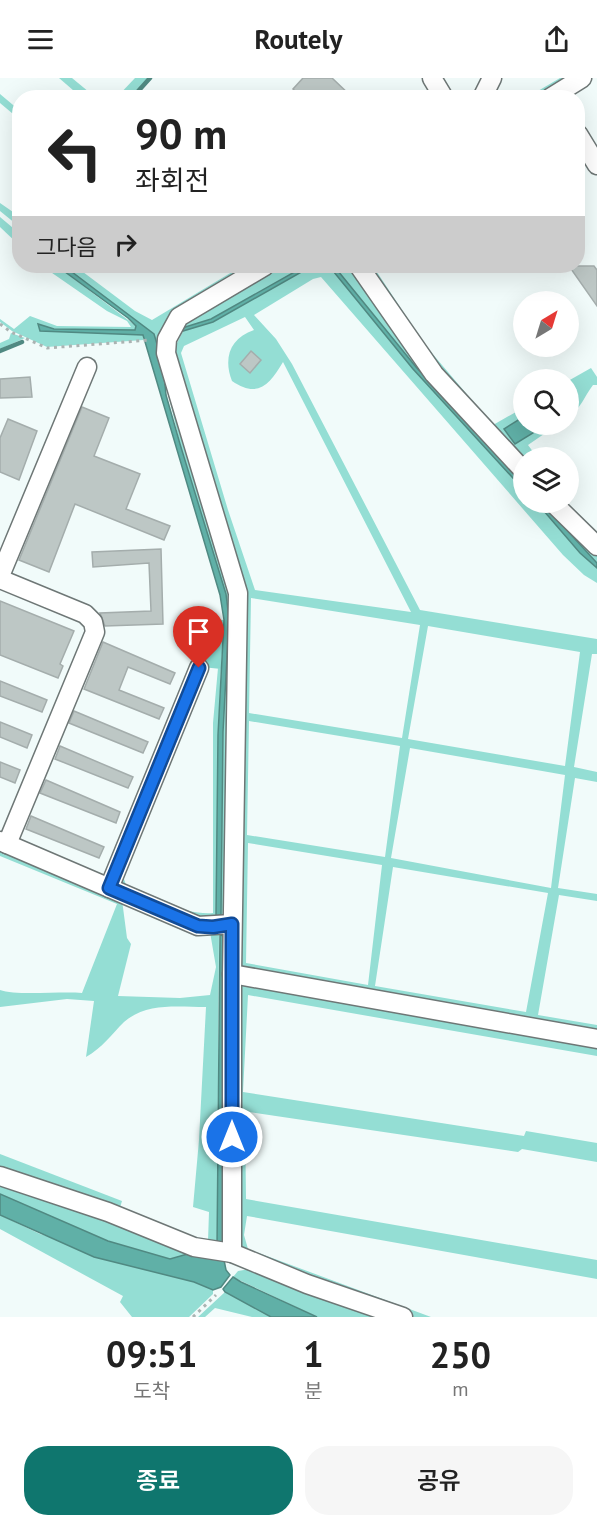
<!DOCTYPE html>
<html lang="ko">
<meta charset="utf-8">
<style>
body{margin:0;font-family:"PT Sans","Noto Sans KR",sans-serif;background:#f6f6f6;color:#222;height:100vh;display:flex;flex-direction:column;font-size:22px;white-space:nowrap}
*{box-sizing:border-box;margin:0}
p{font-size:20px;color:#767676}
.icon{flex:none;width:33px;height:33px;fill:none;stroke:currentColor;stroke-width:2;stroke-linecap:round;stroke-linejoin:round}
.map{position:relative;height:1239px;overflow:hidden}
.drawer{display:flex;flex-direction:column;background:#fff;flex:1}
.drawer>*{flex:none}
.guide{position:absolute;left:12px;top:12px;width:573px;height:183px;border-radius:24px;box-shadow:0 6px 24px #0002;background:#fff;color:#222;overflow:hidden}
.needle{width:39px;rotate:38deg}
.buttons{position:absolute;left:513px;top:213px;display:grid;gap:12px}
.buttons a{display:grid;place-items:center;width:66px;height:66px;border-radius:50%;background:#fff;box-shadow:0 6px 24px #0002;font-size:30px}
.pin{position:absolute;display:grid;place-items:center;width:51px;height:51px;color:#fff;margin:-62px -26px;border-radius:50% 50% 50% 0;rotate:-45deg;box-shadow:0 0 6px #0007}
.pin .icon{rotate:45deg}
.me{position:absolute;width:66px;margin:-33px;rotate:0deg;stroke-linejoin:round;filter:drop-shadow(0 0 4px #0008)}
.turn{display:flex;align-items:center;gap:21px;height:126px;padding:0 24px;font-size:27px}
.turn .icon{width:78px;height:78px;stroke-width:2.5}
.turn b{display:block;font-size:42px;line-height:51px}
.then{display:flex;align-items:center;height:57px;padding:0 24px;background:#0003;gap:12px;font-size:22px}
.eta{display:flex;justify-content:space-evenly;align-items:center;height:102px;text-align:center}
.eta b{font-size:36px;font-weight:600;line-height:42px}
.cta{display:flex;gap:12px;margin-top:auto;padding:12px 24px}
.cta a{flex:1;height:69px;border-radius:24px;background:#0f766e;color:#fff;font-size:24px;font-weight:600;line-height:69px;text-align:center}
.cta a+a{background:#f6f6f6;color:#222}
header{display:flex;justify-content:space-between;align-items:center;height:78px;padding:0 24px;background:#fff;font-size:27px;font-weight:600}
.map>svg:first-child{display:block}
.green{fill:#94ded4;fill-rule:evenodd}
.forest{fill:#89d9cf}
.water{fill:#60b0a7;stroke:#508982;stroke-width:1.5}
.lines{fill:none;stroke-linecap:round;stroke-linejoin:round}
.stream{stroke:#508982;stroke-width:4.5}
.building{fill:#bdc7c5;stroke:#a4adac;stroke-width:1.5}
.minor-casing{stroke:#6e7776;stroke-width:21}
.path{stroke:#abb3b2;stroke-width:3;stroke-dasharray:3 4.5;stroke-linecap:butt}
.minor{stroke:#fff;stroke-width:18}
.route-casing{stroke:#114b97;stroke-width:15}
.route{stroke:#1a73e8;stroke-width:10}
</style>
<header><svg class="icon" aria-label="menu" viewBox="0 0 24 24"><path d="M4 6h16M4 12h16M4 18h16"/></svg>Routely<svg class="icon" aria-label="share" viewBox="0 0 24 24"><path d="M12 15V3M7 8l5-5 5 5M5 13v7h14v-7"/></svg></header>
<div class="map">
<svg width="597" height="1239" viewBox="0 0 597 1239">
<rect width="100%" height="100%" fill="#f1fbfa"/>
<!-- green -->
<g class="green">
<polygon points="59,0 72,0 95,19 81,19"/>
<polygon points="135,0 148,0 130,19 117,19"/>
<polygon points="560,0 573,0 539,19 526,20"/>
<polygon points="0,16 19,32 19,41 0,25"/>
<polygon points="0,125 13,134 19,129 16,146 0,133"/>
<polygon points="0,139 19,155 19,167 0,149"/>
<polygon points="42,188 57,188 136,248 135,252 54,251 38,247 40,253 141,256 143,257 143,262 47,269 12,253 0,244 0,241 14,251 30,238 57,248 131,249 127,243 107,233"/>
<polygon points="64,188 75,188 135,233 152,242 242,188 255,188 165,248 232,510 224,835 221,837 223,654 229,541 226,516 180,366 154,256"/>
<polygon points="275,188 305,188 211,241 182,250 193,237"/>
<path d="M312,188H331L413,291L523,411L524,424L537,425L580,475L597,490V505L584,497L563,477L321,199L313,201L254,237L276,261L292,286L420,532L597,561V576H592L574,689L597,694V704L575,700L558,810L597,816V823L559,817L538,937L597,947V956L245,893L240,888L244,536L174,271L183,253L213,244ZM245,239L254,252C230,260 223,280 232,303C258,321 270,306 283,284L411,534L255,512L228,432L181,275L184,268ZM251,520L420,547L402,660L249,635ZM428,548L580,574L565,688L408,661ZM249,643L400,668L385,779L247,757ZM410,670L565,697L551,810L391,780ZM248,765L382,787L368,907L246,885ZM393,789L548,815L526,934L375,908Z"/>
<polygon points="334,188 355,188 523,399 523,406 416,289"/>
<polygon points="365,188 373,188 425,267 493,347 523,330 523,339 504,351 515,366 546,347 557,347 528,367 537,379 524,380 417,266"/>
<polygon points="11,255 25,260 0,271 0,265 9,261"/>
<path d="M591,290L597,299V307H593C584,319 581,330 569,339V333L578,327L569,314L568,303Z"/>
<polygon points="542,425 547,425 597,477 597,485"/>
<path d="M218,590L221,591L218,657L216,838L196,840L122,811L119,804L122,795L126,807L131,810C157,821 184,837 213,835V645Z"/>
<path d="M0,771L122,822L127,860L131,866L118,918L180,920L210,917L216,889L210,854L219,851L217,1170L208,1163L209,1134L193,1129L199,1062L206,929C178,929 147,924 124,944C111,957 102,970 86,979L94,923L67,921L0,929V912C16,918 61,913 82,915L117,826L0,778Z"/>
<polygon points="240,904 597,966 597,978 248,917 243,1014 524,1058 526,1053 597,1065 597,1084 522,1071 518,1074 249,1034 245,1040 246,1121 597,1182 597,1201 247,1138 244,1157 248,1171 431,1239 414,1239 337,1213 242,1173 239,1165"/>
<polygon points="0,1076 122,1123 118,1136 0,1095"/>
<polygon points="0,1099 210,1179 191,1175 170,1181 108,1163 0,1116"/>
<polygon points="0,1137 40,1156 194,1204 213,1212 213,1216 189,1239 132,1239 120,1224 123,1218 0,1151"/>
<polygon points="250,1191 396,1239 317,1239 233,1199 238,1193"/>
<polygon points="225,1214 271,1239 252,1239 215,1230 205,1239 198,1239"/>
</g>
<!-- forest -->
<polygon class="forest" points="211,541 224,542 221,591 202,589 208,569"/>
<!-- water -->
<g class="water">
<polygon points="57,188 64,188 154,256 163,286 166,317 180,366 226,516 229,541 223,654 221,837 216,838 218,657 224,542 220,517 143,257 40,253 38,246 54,251 135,252 136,248 128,240"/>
<polygon points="305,188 312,188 213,244 183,253 182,250 211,241"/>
<polygon points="329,188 334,188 416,289 523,406 523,411 413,291"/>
<polygon points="523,339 524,346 546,347 515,366 504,351"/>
<polygon points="537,425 542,425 597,485 597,490 580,475"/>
<polygon points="220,857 224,858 226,1171 217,1170"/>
<polygon points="0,1116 108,1163 170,1181 191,1175 224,1182 226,1192 230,1197 221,1209 213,1212 194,1204 94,1179 0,1137"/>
<polygon points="233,1199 241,1204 317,1239 271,1239 225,1214 223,1211"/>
</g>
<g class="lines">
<!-- stream -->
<g class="stream">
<polyline points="132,20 150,0"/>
<polyline points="0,273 22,264"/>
</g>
</g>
<!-- building -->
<g class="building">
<polygon points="303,0 332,0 353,20 302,20 293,11"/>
<polygon points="569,188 594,188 597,192 597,228"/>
<polygon points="251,273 261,282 250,295 240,286"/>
<polygon points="30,299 32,319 0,320 0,301"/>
<polygon points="82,329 109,340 94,378 140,396 126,431 170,448 164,462 75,426 49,494 19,482"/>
<polygon points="8,341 37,353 19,402 0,394 0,360"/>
<polygon points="161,471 163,546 105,548 100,535 151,533 149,485 93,489 92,474"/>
<polygon points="0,523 74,553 60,586 63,588 58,600 0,577"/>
<polygon points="103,564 175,595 170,606 128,589 119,612 164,630 159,641 84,611"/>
<polygon points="0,603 47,622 42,634 0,618"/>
<polygon points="74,633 148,664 143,675 69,645"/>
<polygon points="0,644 32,657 27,670 0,659"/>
<polygon points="60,668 133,699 128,710 55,681"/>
<polygon points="0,684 20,692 15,705 0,699"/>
<polygon points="46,702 120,734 116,745 40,715"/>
<polygon points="31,738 104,769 99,780 26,751"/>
</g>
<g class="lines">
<!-- minor casing -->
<g class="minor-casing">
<g id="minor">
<polyline points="432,0 444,20"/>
<polyline points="482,20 492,0"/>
<polyline points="550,20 582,0"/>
<polyline points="578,56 597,87"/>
<polyline points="359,188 434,296 524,393"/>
<polyline points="552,424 597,468"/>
<polyline points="0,498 87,289"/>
<polyline points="0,501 85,536 93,544 95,554 7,766"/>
<polyline points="0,763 198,848 232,846"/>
<polyline points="109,810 199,590"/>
<polyline points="232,896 597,961"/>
<polyline points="0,1098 108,1134 194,1169 232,1175 307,1206 403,1239"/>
<polyline points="232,1175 232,896 238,515 166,275 167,261 179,239 265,188"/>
</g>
</g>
<!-- path -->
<g class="path">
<polyline points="0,246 11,254 47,270 150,262"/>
<polyline points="193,1239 216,1217"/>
</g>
<!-- minor -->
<use href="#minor" class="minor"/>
</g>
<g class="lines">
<!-- route casing -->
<g class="route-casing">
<polyline id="route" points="199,590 109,810 198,848 213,849 232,846 232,1059"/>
</g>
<!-- route -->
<use href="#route" class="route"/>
</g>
</svg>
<div class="buttons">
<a><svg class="needle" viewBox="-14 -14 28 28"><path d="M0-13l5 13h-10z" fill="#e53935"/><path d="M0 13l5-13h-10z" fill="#767676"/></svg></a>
<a><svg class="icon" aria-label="search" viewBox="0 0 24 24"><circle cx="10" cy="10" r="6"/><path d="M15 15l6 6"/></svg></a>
<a><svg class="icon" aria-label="layers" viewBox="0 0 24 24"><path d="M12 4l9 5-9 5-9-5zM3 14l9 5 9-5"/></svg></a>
</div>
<div class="pin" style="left:199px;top:590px;background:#d93025"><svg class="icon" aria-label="arrive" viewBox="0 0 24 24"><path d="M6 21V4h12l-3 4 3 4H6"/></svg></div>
<svg class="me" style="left:232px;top:1059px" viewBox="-20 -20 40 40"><circle r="17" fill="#1a73e8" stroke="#fff" stroke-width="3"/><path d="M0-11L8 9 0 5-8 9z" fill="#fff"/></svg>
<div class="guide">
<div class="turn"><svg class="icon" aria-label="left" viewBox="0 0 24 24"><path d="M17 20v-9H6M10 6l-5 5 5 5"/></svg><div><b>90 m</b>좌회전</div></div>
<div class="then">그다음<svg class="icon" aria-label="right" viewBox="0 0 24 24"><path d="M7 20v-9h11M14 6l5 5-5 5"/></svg></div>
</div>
</div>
<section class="drawer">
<div class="eta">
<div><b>09:51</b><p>도착</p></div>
<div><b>1</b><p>분</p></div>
<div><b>250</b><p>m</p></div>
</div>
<div class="cta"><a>종료</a><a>공유</a></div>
</section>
